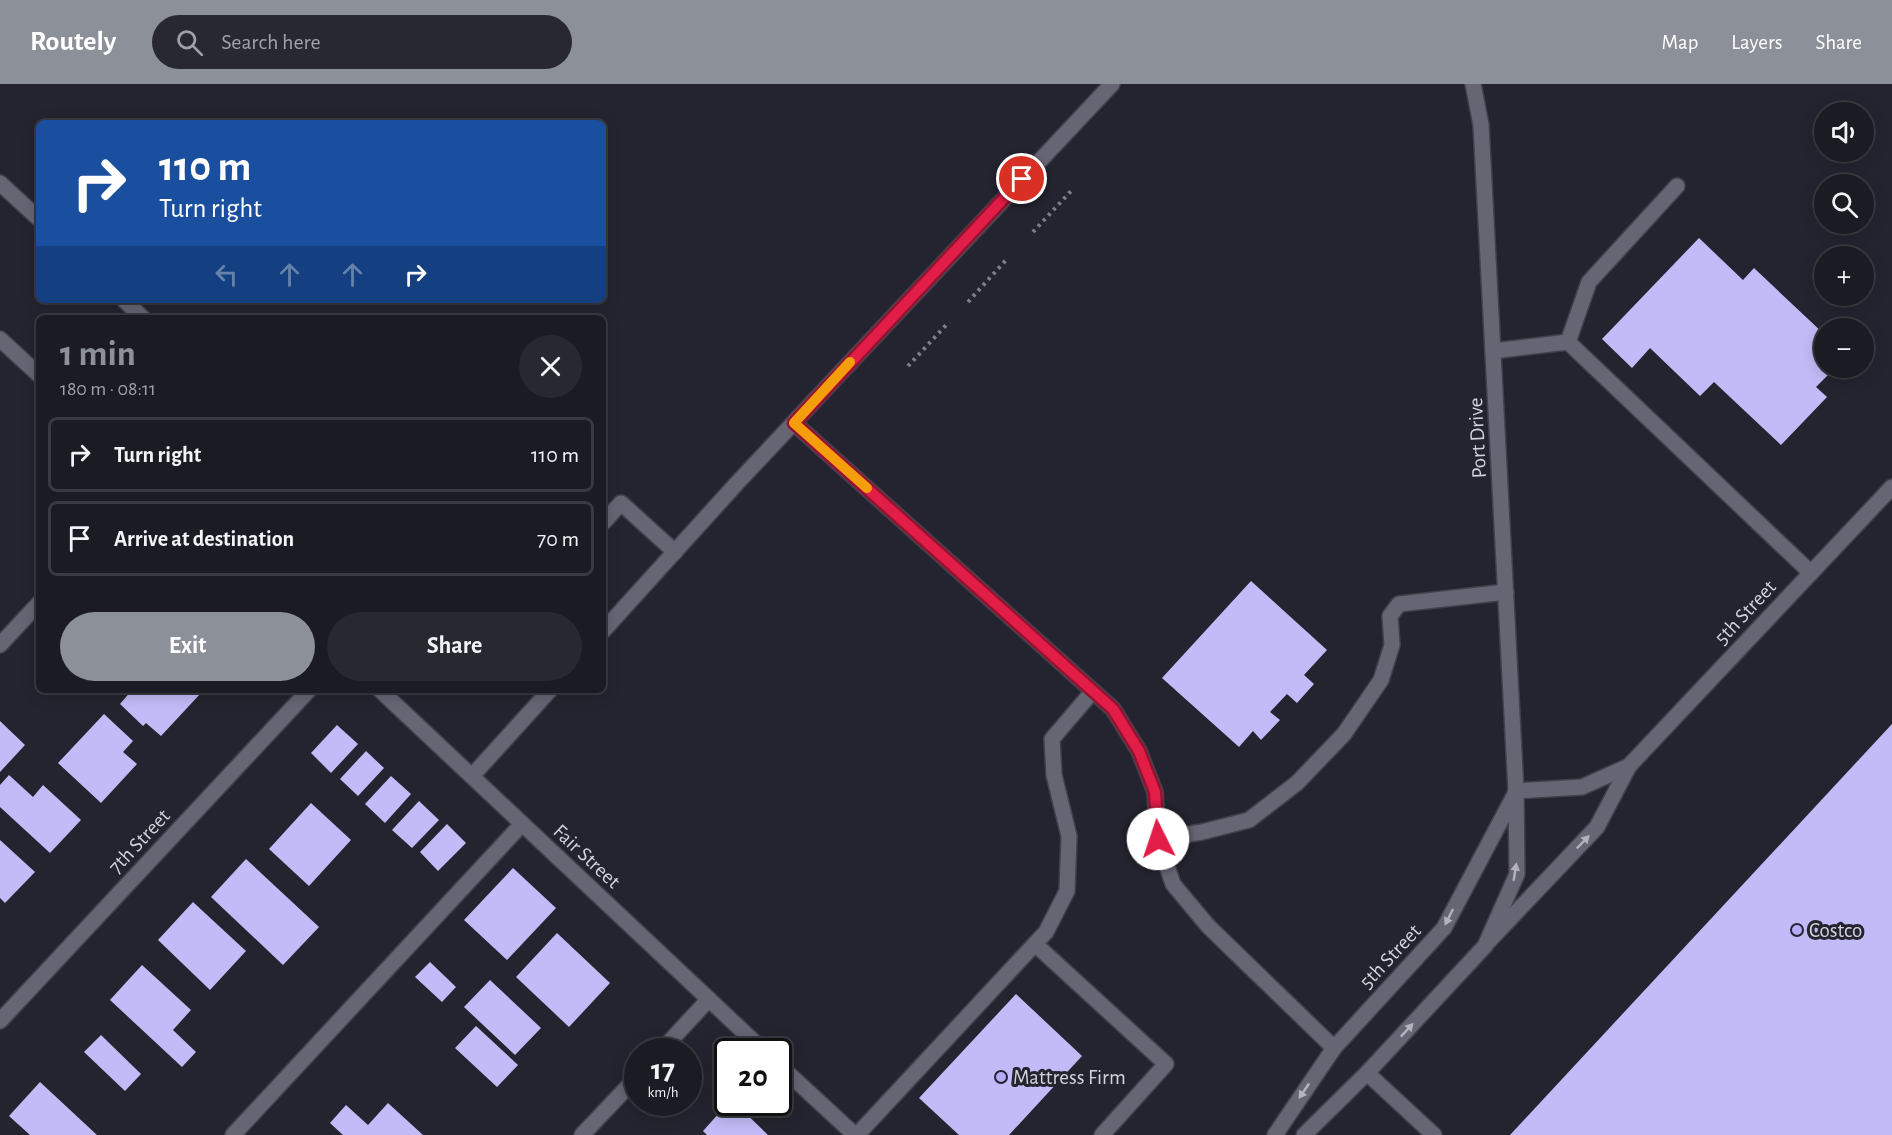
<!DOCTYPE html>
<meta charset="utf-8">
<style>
body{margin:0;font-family:"Alegreya Sans",sans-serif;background:#282831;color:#f1f3f6;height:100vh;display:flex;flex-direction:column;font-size:22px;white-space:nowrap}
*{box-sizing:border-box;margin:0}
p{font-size:20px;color:#a0a1a6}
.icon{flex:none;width:33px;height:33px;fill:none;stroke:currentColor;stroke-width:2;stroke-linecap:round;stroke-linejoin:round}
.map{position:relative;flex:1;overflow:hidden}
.details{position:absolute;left:36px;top:231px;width:570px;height:378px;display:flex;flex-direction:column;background:#1b1b24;border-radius:9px;box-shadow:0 3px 15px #0003,0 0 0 2px #393941}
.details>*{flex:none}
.top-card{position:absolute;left:36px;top:36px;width:570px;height:183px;border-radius:9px;box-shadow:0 3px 15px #0003,0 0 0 2px #393941;background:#1a4fa0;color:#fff;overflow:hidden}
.controls{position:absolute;left:1814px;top:18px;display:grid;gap:12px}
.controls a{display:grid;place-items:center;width:60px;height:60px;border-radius:50%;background:#1b1b24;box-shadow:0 3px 15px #0003,0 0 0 2px #393941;font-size:30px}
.speed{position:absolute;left:624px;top:954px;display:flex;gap:12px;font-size:30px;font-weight:700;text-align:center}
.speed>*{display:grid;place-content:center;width:78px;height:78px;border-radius:50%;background:#1b1b24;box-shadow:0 3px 15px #0003,0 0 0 2px #393941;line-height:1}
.speed small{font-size:15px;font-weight:400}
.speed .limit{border:3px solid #111;border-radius:9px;background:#fff;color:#111}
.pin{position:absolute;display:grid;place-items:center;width:51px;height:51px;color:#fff;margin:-26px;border:3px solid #fff;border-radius:50%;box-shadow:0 2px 6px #0007}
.me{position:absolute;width:66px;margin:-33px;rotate:356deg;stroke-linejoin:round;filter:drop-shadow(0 0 4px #0008)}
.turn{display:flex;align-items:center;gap:21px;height:126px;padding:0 24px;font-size:27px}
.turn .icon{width:78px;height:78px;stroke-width:2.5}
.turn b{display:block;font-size:42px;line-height:51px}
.lanes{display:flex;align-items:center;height:57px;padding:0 24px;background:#0003;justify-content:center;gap:30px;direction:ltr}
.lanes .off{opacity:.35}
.round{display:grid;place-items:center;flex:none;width:63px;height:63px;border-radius:32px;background:#282831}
.summary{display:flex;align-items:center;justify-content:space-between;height:102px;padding:0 24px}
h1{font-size:36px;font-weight:700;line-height:45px;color:#8c9099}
.action{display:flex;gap:12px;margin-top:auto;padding:12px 24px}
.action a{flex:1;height:69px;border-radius:36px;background:#8c9099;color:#fff;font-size:24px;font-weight:700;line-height:69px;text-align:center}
.action a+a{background:#282831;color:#f1f3f6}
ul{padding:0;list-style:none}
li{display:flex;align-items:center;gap:18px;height:75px;margin:0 12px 9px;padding:0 12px;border:3px solid #393941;border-radius:9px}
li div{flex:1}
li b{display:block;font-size:22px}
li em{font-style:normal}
header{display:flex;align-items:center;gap:36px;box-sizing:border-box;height:84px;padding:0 30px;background:#8c9099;color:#fff}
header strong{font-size:28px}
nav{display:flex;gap:33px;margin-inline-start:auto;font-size:21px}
.search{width:420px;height:54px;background:#282831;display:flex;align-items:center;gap:15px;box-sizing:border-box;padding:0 21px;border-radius:33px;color:#a0a1a6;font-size:22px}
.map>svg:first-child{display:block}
.building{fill:#c1bcf7}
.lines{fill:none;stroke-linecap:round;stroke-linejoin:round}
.service-casing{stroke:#41404b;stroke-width:18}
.minor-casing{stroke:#41404b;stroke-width:18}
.tertiary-casing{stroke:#41404b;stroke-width:18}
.path{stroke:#7e7d88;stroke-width:4;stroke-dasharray:3 4.5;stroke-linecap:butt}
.service{stroke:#666574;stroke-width:15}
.minor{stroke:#666574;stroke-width:15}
.tertiary{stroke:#666574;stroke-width:15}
.oneway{fill:#b3b2bd}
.route-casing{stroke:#92132f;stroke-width:15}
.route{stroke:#e11d48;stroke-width:10}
.slow{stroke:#f59e0b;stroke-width:10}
.poi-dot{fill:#b3acf9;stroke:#242430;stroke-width:2}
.labels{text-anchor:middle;stroke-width:6;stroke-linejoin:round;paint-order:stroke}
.street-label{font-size:21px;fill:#d4d3dc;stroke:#242430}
.poi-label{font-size:21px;fill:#d4d3dc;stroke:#242430;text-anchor:start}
</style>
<header>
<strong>Routely</strong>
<div class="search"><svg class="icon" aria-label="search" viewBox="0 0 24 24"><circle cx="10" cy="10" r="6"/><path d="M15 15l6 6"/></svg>Search here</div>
<nav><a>Map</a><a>Layers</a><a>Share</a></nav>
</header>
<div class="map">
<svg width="1892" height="1051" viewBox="0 0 1892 1051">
<rect width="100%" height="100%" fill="#242430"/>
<!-- building -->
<g class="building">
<polygon points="1699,154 1743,196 1754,184 1824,250 1824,284 1835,284 1816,303 1827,313 1781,361 1714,298 1700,312 1650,264 1632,284 1602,255"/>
<polygon points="1251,497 1327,566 1304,591 1314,600 1297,619 1287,610 1270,628 1280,636 1261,656 1253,647 1239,663 1162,594"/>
<polygon points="132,606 197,606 201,609 161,652 146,639 143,642 120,620"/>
<polygon points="104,630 133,657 123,668 137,680 101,719 58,679"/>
<polygon points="0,637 25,661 0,688"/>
<polygon points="1892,640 1892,1051 1510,1051"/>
<polygon points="337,641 358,660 331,689 311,669"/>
<polygon points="366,667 384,684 358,712 340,695"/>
<polygon points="9,691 33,713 43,701 81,736 50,769 0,723 0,701"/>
<polygon points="391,692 411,710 385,739 365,720"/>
<polygon points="419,717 439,736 412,764 392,746"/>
<polygon points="311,719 351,756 309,802 269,765"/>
<polygon points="447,740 466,759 438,787 420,768"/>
<polygon points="0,756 35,788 5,819 0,814"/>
<polygon points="246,775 319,843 283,881 211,813"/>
<polygon points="513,784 556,824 507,876 464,836"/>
<polygon points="193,818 246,867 210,906 158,856"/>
<polygon points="557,849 610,899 569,943 516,893"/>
<polygon points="430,878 456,903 442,918 415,893"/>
<polygon points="142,881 191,926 173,946 196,968 182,983 110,916"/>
<polygon points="490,896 541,944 515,971 464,923"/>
<polygon points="1016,910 1082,972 1009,1051 959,1051 919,1014"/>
<polygon points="476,942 518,981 497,1003 455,964"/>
<polygon points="101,951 141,990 125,1007 84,968"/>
<polygon points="40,998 97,1051 30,1051 9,1032"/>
<polygon points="729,1018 734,1018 768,1051 707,1051 703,1047"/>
<polygon points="388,1019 423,1051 343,1051 330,1039 346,1021 368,1041"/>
</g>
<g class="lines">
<!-- service casing -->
<g class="service-casing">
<g id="service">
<polyline points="0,99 39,135"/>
<polyline points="1677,102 1589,198 1568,258 1811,489"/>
<polyline points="124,216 143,234"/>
<polyline points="1493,267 1568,258"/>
<polyline points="794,339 1113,625 1139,667 1155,708 1158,755 1173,800 1208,842 1334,964"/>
<polyline points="603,439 621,419 675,468"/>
<polyline points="603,547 738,398 1112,0"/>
<polyline points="0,561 39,519"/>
<polyline points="472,692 550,606"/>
<polyline points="1158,755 1202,748 1249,736 1297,699 1344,650 1381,596 1392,561 1390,532 1399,520 1506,508"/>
<polyline points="1035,860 1166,980 1102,1051"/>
<polyline points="1367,989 1434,1051"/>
<polyline points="233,1051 522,740"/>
<polyline points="857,1051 1046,848 1067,807 1069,752 1054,691 1052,655 1093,607"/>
</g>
</g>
<!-- minor casing -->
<g class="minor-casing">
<g id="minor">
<polyline points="1516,707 1582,703 1629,682"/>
<polyline points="1487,859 1597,743 1629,682 1892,403"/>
<polyline points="0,937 309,606"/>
<polyline points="660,968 709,915"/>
<polyline points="582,1051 638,992"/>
</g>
</g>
<!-- tertiary casing -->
<g class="tertiary-casing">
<g id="tertiary">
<polyline points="0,255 39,291"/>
<polyline points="380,606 765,968"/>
<polyline points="778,980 855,1051"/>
<polyline points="1275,1051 1334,964 1444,844 1515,710"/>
<polyline points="1304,1051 1367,989 1485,862 1517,790 1516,707 1481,41 1473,0"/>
</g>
</g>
<!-- path -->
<g class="path">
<polyline points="1033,148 1071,107"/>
<polyline points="968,218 1006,176"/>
<polyline points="908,282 949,238"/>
</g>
<!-- service -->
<use href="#service" class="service"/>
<!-- minor -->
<use href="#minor" class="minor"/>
<!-- tertiary -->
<use href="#tertiary" class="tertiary"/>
</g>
<!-- one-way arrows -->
<defs><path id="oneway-solid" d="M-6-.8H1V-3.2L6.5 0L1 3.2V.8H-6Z" transform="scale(1.5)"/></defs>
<g class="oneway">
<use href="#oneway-solid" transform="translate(1583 758) rotate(-46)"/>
<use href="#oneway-solid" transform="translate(1515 788) rotate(-81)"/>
<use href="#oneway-solid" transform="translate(1449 833) rotate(117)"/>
<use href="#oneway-solid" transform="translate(1407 946) rotate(-47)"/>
<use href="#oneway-solid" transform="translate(1304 1007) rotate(124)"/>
</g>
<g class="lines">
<!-- route casing -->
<g class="route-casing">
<polyline id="route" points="1022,95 794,339 1113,625 1139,667 1155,708 1158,755"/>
</g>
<!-- route -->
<use href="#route" class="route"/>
<!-- slow -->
<polyline class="slow" points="850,278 794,339 867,404"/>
</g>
<!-- markers -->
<g class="poi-dot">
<circle cx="1797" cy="846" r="6"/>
<circle cx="1001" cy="993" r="6"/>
</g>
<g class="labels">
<!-- street labels -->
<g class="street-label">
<text transform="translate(1477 354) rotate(-93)" y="7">Port Drive</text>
<text transform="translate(1745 528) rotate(-47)" y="7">5th Street</text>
<text transform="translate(139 757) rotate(-47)" y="7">7th Street</text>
<text transform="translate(587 772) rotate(43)" y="7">Fair Street</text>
<text transform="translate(1390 872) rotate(-47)" y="7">5th Street</text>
</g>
<!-- poi labels -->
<g class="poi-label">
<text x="1809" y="853">Costco</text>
<text x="1013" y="1000">Mattress Firm</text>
</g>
</g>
</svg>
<div class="controls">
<a><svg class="icon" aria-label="sound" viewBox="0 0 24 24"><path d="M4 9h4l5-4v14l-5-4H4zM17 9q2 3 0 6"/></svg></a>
<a><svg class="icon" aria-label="search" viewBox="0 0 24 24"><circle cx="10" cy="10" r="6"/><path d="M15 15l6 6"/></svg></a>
<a>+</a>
<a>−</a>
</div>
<div class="speed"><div>17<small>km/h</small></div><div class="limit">20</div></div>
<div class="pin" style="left:1022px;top:95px;background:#d93025"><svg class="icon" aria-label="arrive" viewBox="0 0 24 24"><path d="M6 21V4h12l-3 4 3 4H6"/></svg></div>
<svg class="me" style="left:1158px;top:755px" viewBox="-20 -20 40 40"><circle r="19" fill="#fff"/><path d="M0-13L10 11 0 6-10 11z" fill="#e11d48"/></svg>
<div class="top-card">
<div class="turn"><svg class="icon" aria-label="right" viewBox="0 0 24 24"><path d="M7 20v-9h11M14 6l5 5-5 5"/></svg><div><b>110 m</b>Turn right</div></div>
<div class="lanes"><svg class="icon off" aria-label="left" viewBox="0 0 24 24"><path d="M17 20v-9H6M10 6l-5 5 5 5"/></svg><svg class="icon off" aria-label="ahead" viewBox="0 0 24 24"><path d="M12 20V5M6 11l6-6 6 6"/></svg><svg class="icon off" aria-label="ahead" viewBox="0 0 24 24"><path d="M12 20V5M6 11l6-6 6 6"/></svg><svg class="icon" aria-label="right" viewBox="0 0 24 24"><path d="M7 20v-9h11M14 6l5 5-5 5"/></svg></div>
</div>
<section class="details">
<div class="summary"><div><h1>1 min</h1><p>180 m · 08:11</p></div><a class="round"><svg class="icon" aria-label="close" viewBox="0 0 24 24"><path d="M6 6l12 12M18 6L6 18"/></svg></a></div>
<ul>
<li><svg class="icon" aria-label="right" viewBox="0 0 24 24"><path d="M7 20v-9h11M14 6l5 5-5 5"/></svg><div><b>Turn right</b></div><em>110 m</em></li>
<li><svg class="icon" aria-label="arrive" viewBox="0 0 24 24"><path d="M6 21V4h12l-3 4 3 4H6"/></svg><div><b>Arrive at destination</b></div><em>70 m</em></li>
</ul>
<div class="action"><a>Exit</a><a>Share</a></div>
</section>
</div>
